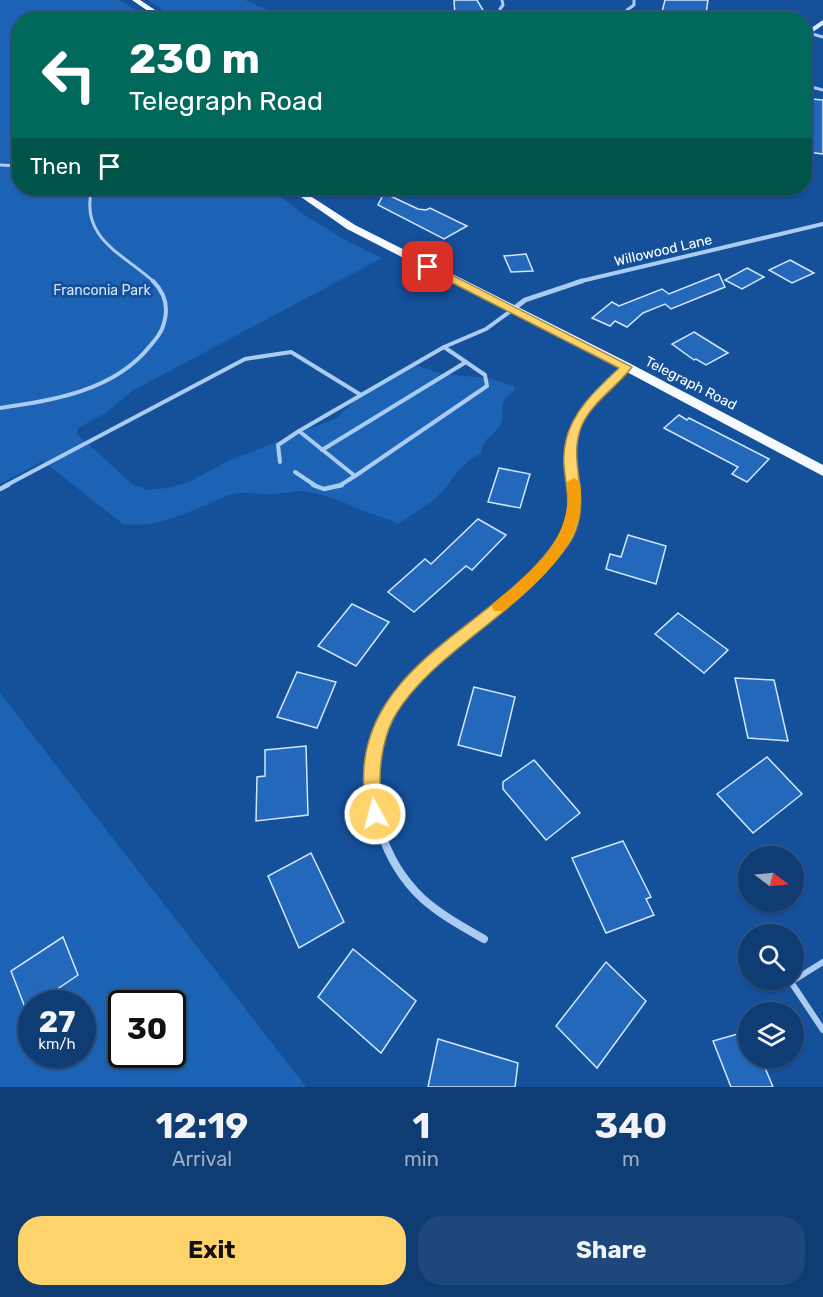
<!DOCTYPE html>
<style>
body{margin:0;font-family:Rubik,sans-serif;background:#1e477c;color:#f1f3f6;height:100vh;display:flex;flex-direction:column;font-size:22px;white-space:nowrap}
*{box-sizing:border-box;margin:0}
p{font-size:20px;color:#9cadc5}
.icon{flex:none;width:33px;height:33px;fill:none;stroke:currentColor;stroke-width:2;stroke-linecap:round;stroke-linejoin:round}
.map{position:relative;height:1087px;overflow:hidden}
.side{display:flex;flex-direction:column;background:#103c74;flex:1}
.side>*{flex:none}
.guide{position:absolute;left:12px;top:12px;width:800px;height:183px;border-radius:24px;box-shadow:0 2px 4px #0004,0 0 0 2px #305686;background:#00695c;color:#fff;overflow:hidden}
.needle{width:39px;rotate:106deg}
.fabs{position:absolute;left:738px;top:846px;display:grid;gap:12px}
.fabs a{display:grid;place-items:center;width:66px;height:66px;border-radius:50%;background:#103c74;box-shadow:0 2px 4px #0004,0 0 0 2px #305686;font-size:30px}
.speed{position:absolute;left:18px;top:990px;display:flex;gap:12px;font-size:30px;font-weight:700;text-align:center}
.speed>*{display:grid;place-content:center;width:78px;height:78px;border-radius:50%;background:#103c74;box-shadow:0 2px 4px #0004,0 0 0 2px #305686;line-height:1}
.speed small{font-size:15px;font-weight:400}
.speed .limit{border:3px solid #111;border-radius:9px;background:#fff;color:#111}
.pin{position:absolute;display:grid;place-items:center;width:51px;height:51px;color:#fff;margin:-26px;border-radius:12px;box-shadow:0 3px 9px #0006}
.me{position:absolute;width:66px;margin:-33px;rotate:353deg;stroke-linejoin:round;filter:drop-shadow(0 0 4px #0008)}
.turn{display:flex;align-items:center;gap:21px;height:126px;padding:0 18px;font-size:27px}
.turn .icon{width:78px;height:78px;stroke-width:2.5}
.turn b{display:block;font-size:42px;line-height:51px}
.then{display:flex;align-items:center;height:57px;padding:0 18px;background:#0003;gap:12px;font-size:22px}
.eta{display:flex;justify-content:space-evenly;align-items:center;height:102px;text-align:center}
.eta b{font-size:36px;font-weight:700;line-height:42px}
.cta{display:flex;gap:12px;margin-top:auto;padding:12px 18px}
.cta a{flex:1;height:69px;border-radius:24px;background:#ffd36c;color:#111;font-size:24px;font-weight:700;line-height:69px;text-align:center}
.cta a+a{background:#1e477c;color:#f1f3f6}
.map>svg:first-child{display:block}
.green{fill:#1d63b5;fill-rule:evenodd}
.building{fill:#2368ba;stroke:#d2e6fd;stroke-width:1.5}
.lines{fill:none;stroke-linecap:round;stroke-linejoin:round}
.lane-far3{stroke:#aaccf3;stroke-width:3}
.lane-far2{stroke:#aaccf3;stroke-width:4}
.lane-far1{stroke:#aaccf3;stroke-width:4.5}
.lane{stroke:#aaccf3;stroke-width:6}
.street-far4{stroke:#aaccf3;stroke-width:3}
.street-far3{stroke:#aaccf3;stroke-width:4}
.street-far2{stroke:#aaccf3;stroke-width:5}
.street-far1{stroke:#aaccf3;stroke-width:7}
.street{stroke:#aaccf3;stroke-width:8}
.secondary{fill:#d9e9fd;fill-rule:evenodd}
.primary{fill:#f6faff;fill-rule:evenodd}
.route{fill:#ffd36c;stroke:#a68946;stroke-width:1.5}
.slow{fill:#f59e0b}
.labels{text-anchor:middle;stroke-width:6;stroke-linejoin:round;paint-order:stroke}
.far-street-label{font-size:14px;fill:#fff;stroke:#15509b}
.far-park-label{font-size:14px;fill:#d2e6fd;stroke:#15509b}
</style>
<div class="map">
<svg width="823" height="1087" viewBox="0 0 823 1087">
<rect width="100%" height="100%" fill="#15509b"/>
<!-- green -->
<g class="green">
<path d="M0,0H119L151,19L20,20V188H269L306,216L343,239L382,258L132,391L106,413L78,428L77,434L132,484L148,490L167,488L189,482L228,461L337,418L362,394L403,368L419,366L442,374L488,378L514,386V391C492,408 509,409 500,425C493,437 484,436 481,453C459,465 456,476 441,493C429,505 412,514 398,524C387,518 376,516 364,511C345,503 323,493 302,491C292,491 284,493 275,494C257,495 242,489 224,497C192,510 160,529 123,524L43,461L0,484Z"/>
<polygon points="148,0 245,0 268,10 328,12 340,19 177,19"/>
<path d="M0,693L306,1087H0ZM32,1004H82V1054H32ZM122,1004H172V1054H122Z"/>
</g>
<!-- building -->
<g class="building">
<polygon points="454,0 477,0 487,17 455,17"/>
<polygon points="665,0 708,0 705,20 660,20"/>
<polygon points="812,99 823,100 823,154 807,152"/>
<polygon points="384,193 418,209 426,210 430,208 467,226 444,239 378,205"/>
<polygon points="526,254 533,271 511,272 504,256"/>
<polygon points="790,260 814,273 792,283 769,270"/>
<polygon points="747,268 764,277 742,289 725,280"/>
<polygon points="719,274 725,287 671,309 665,304 643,313 627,327 615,321 610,326 592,318 612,302 619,306 662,289 669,294"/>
<polygon points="694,332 728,353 706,365 696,359 694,360 672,344"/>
<polygon points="679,415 687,420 689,418 769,459 747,482 732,474 738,467 664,428"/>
<polygon points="499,468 530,474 520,508 488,502"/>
<polygon points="478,519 506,535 472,570 466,566 414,612 388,592 425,559 431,564"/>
<polygon points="628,535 666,546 656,584 606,569 610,554 621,557"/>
<polygon points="352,604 389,622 356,666 318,646"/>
<polygon points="678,613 728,650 704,673 655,634"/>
<polygon points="297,672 336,682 317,728 277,717"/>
<polygon points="735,678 774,680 788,741 748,738"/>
<polygon points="474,687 515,697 501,756 458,745"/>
<polygon points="306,746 308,815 256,821 257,777 265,776 265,750"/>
<polygon points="767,757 802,794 753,833 717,794"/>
<polygon points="534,760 580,813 546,840 503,789 503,782"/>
<polygon points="623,841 651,897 646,899 654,915 606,933 572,858"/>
<polygon points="311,853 344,922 299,948 268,876"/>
<polygon points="63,937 78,975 35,1004 32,1004 26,1010 11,971"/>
<polygon points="353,949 416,1001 381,1053 318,997"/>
<polygon points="606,962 646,1001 597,1068 556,1026"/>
<polygon points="748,1031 748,1058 761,1058 773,1087 731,1087 713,1041"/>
<polygon points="438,1039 518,1063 515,1087 428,1087"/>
</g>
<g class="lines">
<!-- lane-far3 -->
<g class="lane-far3">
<polyline points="0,165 20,166"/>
<path d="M92,188C79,239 124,254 154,282"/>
</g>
<!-- lane-far2 -->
<g class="lane-far2">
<polygon points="444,347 485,375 487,386 355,476 299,431"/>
<polyline points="444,347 486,329 512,310"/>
<path d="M0,408C54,400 114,391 150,346C156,339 162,332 164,323C169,306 164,292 153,281"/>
<polyline points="322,450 466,362"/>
<polyline points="280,462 278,445 299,431"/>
<polyline points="295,472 316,486"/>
<polyline points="5,486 245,359 291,352 361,395"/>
<polyline points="339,486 355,476"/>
</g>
<!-- lane-far1 -->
<g class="lane-far1">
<polyline points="313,485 324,489 342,485"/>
<polyline points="0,489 8,485"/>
</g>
<!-- lane -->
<polyline class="lane" points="823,962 791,982 823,1030"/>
<!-- street-far4 -->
<g class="street-far4">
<polyline points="500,9 503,5 502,0"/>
<polyline points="627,10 634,5 634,0"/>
<polyline points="809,33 823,37"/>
<polyline points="804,85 823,90"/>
</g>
<!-- street-far3 -->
<polyline class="street-far3" points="577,282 823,224"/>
<!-- street-far2 -->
<g class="street-far2">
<polyline points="512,310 525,300 582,281"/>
<path d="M573,486C568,419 579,411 627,367"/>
</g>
<!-- street-far1 -->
<path class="street-far1" d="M377,749C393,679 461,637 513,595C533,578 556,559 567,534C574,518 574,502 573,485"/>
<!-- street -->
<path class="street" d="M377,747C365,801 382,861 423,899C441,915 463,927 484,939"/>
<!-- secondary -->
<polygon class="secondary" points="823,20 823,25 804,38 804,33"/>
<!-- primary -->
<g class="primary">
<polygon points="132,0 140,0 170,20 161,20"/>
<polygon points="288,188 298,188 355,225 631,364 823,465 823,476 623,370 347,229"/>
</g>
</g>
<!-- route -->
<path class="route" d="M425,265H432L632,367C617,387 593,401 582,425C566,462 593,496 573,537C565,552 553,564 542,576C499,623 429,660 396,714C385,732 380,759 380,779C380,793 387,807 382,820L375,822L369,820C363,804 363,783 364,766C374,661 493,624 550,549C585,504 556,482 566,440C573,410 598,388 619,368L425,269Z"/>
<!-- slow -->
<path class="slow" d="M574,478L580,482C588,541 545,576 504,611H494L492,607L494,603C534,569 574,539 567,482Z"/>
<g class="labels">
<!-- far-street labels -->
<g class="far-street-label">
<text transform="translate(663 250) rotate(-13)" y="5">Willowood Lane</text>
<text transform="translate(691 383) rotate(27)" y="5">Telegraph Road</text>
</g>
<!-- far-park labels -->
<g class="far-park-label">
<text x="102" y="295">Franconia Park</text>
</g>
</g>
</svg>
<div class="fabs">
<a><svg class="needle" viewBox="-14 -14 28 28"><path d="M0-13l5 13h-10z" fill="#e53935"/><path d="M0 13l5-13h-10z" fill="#9cadc5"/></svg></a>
<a><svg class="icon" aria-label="search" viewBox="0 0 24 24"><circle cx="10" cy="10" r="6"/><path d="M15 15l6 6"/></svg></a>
<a><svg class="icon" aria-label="layers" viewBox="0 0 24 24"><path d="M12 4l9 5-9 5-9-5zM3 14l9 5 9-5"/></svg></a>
</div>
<div class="speed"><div>27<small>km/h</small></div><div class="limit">30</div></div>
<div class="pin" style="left:428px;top:267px;background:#d93025"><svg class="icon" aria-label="arrive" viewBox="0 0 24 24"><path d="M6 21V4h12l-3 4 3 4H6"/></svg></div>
<svg class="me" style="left:375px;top:814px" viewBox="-20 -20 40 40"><circle r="17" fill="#ffd36c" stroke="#fff" stroke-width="3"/><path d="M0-11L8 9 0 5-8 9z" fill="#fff"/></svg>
<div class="guide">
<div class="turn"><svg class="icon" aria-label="left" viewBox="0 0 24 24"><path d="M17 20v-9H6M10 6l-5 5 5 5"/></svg><div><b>230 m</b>Telegraph Road</div></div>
<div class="then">Then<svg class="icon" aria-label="arrive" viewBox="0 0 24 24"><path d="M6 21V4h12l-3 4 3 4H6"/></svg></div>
</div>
</div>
<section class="side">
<div class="eta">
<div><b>12:19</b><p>Arrival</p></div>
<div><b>1</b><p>min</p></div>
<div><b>340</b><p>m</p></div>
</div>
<div class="cta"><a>Exit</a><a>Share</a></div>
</section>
